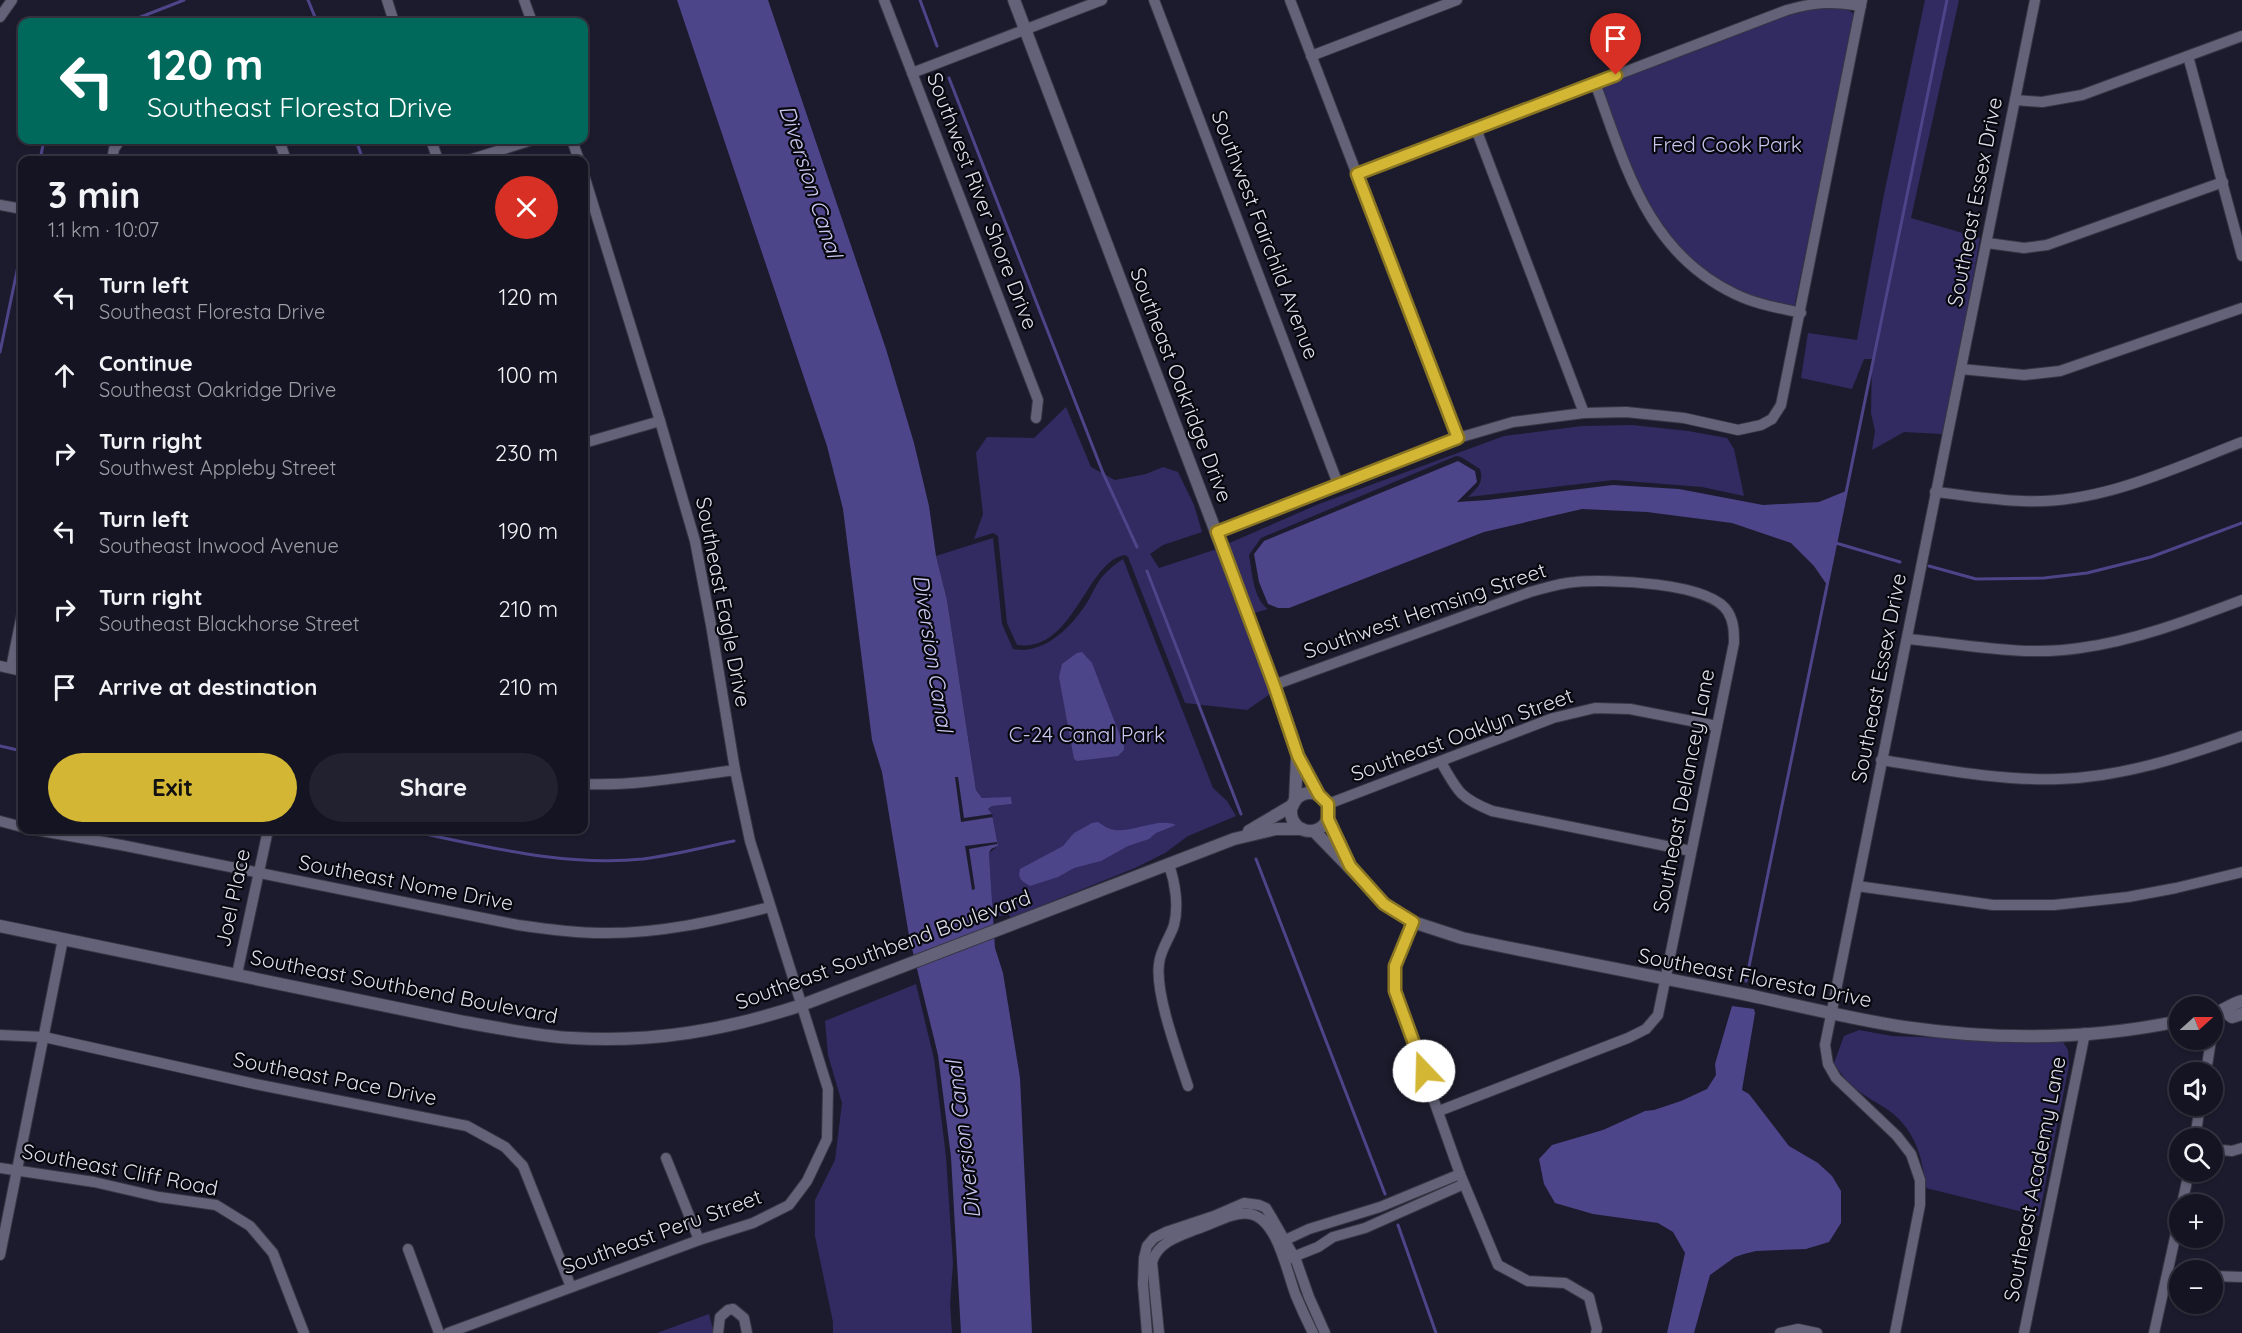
<!DOCTYPE html>
<meta charset="utf-8">
<style>
body{margin:0;font-family:Quicksand,sans-serif;background:#22212f;color:#f1f3f6;height:100vh;display:flex;flex-direction:column;font-size:22px;white-space:nowrap}
*{box-sizing:border-box;margin:0}
p{font-size:20px;color:#9d9ea5}
.icon{flex:none;width:33px;height:33px;fill:none;stroke:currentColor;stroke-width:2;stroke-linecap:round;stroke-linejoin:round}
.map{position:relative;flex:1;overflow:hidden}
.details{position:absolute;left:18px;top:156px;width:570px;height:678px;display:flex;flex-direction:column;background:#151422;border-radius:12px;box-shadow:0 2px 4px #0004,0 0 0 2px #343340}
.details>*{flex:none}
.banner{position:absolute;left:18px;top:18px;width:570px;height:126px;border-radius:12px;box-shadow:0 2px 4px #0004,0 0 0 2px #343340;background:#00695c;color:#fff;overflow:hidden}
.needle{width:39px;rotate:69deg}
.buttons{position:absolute;left:2169px;top:996px;display:grid;gap:12px}
.buttons a{display:grid;place-items:center;width:54px;height:54px;border-radius:50%;background:#151422;box-shadow:0 2px 4px #0004,0 0 0 2px #343340;font-size:30px}
.pin{position:absolute;display:grid;place-items:center;width:51px;height:51px;color:#fff;margin:-62px -26px;border-radius:50% 50% 50% 0;rotate:-45deg;box-shadow:0 0 6px #0007}
.pin .icon{rotate:45deg}
.me{position:absolute;width:66px;margin:-33px;rotate:339deg;stroke-linejoin:round;filter:drop-shadow(0 0 4px #0008)}
.turn{display:flex;align-items:center;gap:21px;height:126px;padding:0 30px;font-size:27px}
.turn .icon{width:78px;height:78px;stroke-width:2.5}
.turn b{display:block;font-size:42px;line-height:51px}
.round{display:grid;place-items:center;flex:none;width:63px;height:63px;border-radius:32px;background:#22212f}
.head{display:flex;align-items:center;justify-content:space-between;height:102px;padding:0 30px}
h1{font-size:36px;font-weight:800;line-height:45px}
.primary-button{display:flex;gap:12px;margin-top:auto;padding:12px 30px}
.primary-button a{flex:1;height:69px;border-radius:36px;background:#d4b635;color:#111;font-size:24px;font-weight:800;line-height:69px;text-align:center}
.primary-button a+a{background:#22212f;color:#f1f3f6}
ul{padding:0;list-style:none}
li{display:flex;align-items:center;gap:18px;height:78px;padding:0 30px}
li div{flex:1}
li b{display:block;font-size:22px}
li em{font-style:normal}
.map>svg:first-child{display:block}
.green{fill:#312b61}
.water{fill:#4c4589}
.pier{fill:#1c1b2d}
.lines{fill:none;stroke-linecap:round;stroke-linejoin:round}
.stream{stroke:#4c4589;stroke-width:3}
.minor-casing{stroke:#363644;stroke-width:12}
.tertiary-casing{stroke:#363644;stroke-width:14}
.minor{stroke:#636278;stroke-width:10}
.tertiary{stroke:#636278;stroke-width:12}
.route-casing{stroke:#8a7622;stroke-width:15}
.route{stroke:#d4b635;stroke-width:10}
.labels{text-anchor:middle;stroke-width:4.5;stroke-linejoin:round;paint-order:stroke}
.park-label{font-size:21px;fill:#c6c6ee;stroke:#07070e}
.street-label{font-size:21px;fill:#dedfeb;stroke:#07070e}
.water-label{font-size:22px;font-style:italic;fill:#c9c9f1;stroke:#07070e}
</style>
<div class="map">
<svg width="2242" height="1333" viewBox="0 0 2242 1333">
<rect width="100%" height="100%" fill="#1c1b2d"/>
<!-- green -->
<g class="green">
<polygon points="1925,0 1959,0 1911,218 1980,238 1964,331 1942,434 1904,432 1872,450 1875,431 1871,413 1872,359 1864,359 1852,389 1801,378 1808,333 1857,340 1884,194"/>
<polygon points="1834,7 1847,9 1854,14 1852,37 1794,308 1734,290 1701,271 1664,232 1637,188 1598,85 1785,16 1816,8"/>
<path d="M1066,407L1091,467L1115,480L1146,474L1163,467L1178,472L1194,505L1202,532L1163,545L1150,554L1159,568L1217,549L1268,684L1270,694L1247,710L1185,703L1128,557L1125,555C1086,561 1074,653 1017,645L1007,623L998,536L993,533L974,539L983,514L976,453L987,437L1034,438Z"/>
<path d="M1632,425L1688,431L1727,438L1734,449L1744,496L1702,487L1613,480L1468,497C1478,487 1484,483 1480,469L1461,457L1456,456L1261,538L1249,555C1252,571 1253,599 1268,609L1254,613L1227,544L1319,504L1504,436L1582,426Z"/>
<path d="M993,538L1002,624L1013,649C1041,655 1067,631 1082,610C1090,600 1094,587 1102,577C1108,570 1115,564 1123,559L1213,788L1227,801L1236,816L1188,836L1165,853L1135,868L1011,918L1009,915L993,917L989,853L998,846L992,814L988,809L992,806L1012,804L1011,798H982L976,790L947,600L936,556Z"/>
<polygon points="916,984 934,1059 946,1157 953,1263 950,1304 952,1333 833,1333 833,1322 815,1236 815,1200 835,1160 842,1103 828,1055 825,1021"/>
<path d="M1859,1030L1892,1036L2063,1042L2068,1050L2069,1065L2039,1216L1926,1188C1922,1151 1912,1122 1877,1103C1857,1091 1846,1083 1834,1063L1844,1036Z"/>
<polygon points="709,1314 714,1333 657,1333"/>
</g>
<!-- water -->
<g class="water">
<polygon points="677,0 768,0 886,349 914,443 929,506 936,556 947,600 976,790 982,798 1011,797 1012,804 992,806 988,809 992,814 998,846 991,849 989,853 995,948 1003,973 1020,1078 1032,1333 961,1333 951,1157 938,1055 909,936 882,772 872,740 843,509 827,446"/>
<polygon points="1458,461 1475,471 1477,482 1457,502 1488,500 1613,485 1679,489 1763,505 1819,502 1846,491 1827,585 1814,566 1791,543 1732,523 1647,512 1582,509 1484,532 1289,608 1278,608 1268,604 1259,582 1254,554 1264,541"/>
<polygon points="1082,652 1092,663 1124,746 1124,750 1118,756 1077,761 1074,759 1059,677 1062,664 1077,653"/>
<path d="M1092,823L1098,822C1104,826 1108,829 1115,830C1134,832 1159,817 1176,825L1156,833L1149,839L1128,846L1101,861L1074,868L1058,877L1030,886C1023,882 1017,879 1020,869L1063,846L1074,833Z"/>
<polygon points="1732,1006 1754,1009 1755,1013 1742,1090 1749,1094 1789,1146 1818,1163 1832,1176 1841,1191 1841,1223 1829,1242 1806,1249 1756,1251 1744,1254 1735,1257 1710,1275 1694,1333 1667,1333 1685,1253 1673,1232 1658,1223 1593,1214 1555,1203 1544,1184 1539,1159 1552,1145 1603,1130 1645,1111 1654,1110 1681,1101 1707,1089 1716,1075 1715,1064"/>
</g>
<!-- pier -->
<g class="pier">
<polygon points="955,777 958,777 964,818 992,814 993,817 961,822"/>
<polygon points="997,842 997,844 969,849 975,889 972,890 965,846"/>
</g>
<g class="lines">
<!-- stream -->
<g class="stream">
<polyline points="308,0 317,22"/>
<polyline points="920,0 937,46"/>
<polyline points="128,22 184,0"/>
<polyline points="949,78 1103,473 1137,547"/>
<polyline points="356,140 363,160"/>
<polyline points="40,160 44,140"/>
<polyline points="0,352 22,247"/>
<polyline points="1836,543 1900,562"/>
<polyline points="1929,566 1976,579 2044,578 2087,573 2151,557 2242,523"/>
<polyline points="1147,571 1241,814"/>
<polyline points="0,746 22,751"/>
<path d="M406,830C484,846 563,867 643,859C673,855 704,847 734,841"/>
<polyline points="1256,859 1385,1194"/>
<polyline points="1746,981 1947,0"/>
<polyline points="1398,1225 1436,1333"/>
</g>
<!-- minor casing -->
<g class="minor-casing">
<g id="minor">
<polyline points="387,0 394,22"/>
<polyline points="524,0 532,22"/>
<polyline points="884,0 1038,400 1036,418"/>
<polyline points="1154,0 1338,484"/>
<polyline points="1290,0 1458,438"/>
<polyline points="0,17 12,0"/>
<polyline points="1311,56 1457,0"/>
<polyline points="2188,56 2242,256"/>
<polyline points="912,73 1102,0"/>
<path d="M1595,83C1626,167 1647,252 1735,294C1755,304 1779,308 1801,313"/>
<polyline points="2015,100 2042,102 2082,95 2242,36"/>
<polyline points="1476,129 1584,413"/>
<polyline points="279,140 286,160"/>
<polyline points="431,140 438,160"/>
<polyline points="572,140 579,160"/>
<polyline points="112,160 114,149 120,140"/>
<polyline points="469,160 532,140"/>
<path d="M1357,174L1787,10C1816,2 1832,1 1861,6"/>
<polyline points="0,205 22,209"/>
<polyline points="1987,243 2024,248 2047,245 2223,182"/>
<polyline points="1961,369 2024,375 2060,371 2242,308"/>
<polyline points="584,443 660,421"/>
<path d="M1935,492C1964,495 1993,500 2022,501C2099,505 2172,469 2242,442"/>
<polyline points="1217,532 1458,438 1513,422 1584,413 1626,412 1684,418 1738,430 1761,425 1772,419 1781,405 1862,0"/>
<path d="M1907,639C1964,644 2024,657 2080,648C2137,640 2189,620 2242,600"/>
<polyline points="0,666 22,671"/>
<polyline points="11,668 22,614"/>
<path d="M1274,685L1530,592C1545,588 1560,583 1575,582C1607,579 1711,582 1728,612C1734,622 1734,632 1734,643L1658,1015L1646,1029L1628,1038L1439,1111"/>
<path d="M1881,760C1940,769 2000,781 2059,779C2122,777 2183,757 2242,736"/>
<path d="M1441,762C1458,792 1460,798 1492,811L1691,851"/>
<path d="M584,784C635,786 684,777 735,770"/>
<polyline points="1328,804 1553,718 1595,708 1630,709 1717,726"/>
<polyline points="0,821 22,827"/>
<path d="M36,830L121,845L518,925C545,929 573,933 601,933C659,934 715,921 770,907"/>
<path d="M1169,865C1175,882 1179,906 1174,925C1170,938 1160,950 1159,964C1155,994 1178,1055 1188,1086"/>
<polyline points="1857,886 1993,905 2054,905 2128,897 2176,888 2242,872"/>
<polyline points="1413,922 1396,966 1395,991 1460,1174 1498,1265 1528,1281 1565,1283 1589,1297 1597,1329 1596,1333"/>
<polyline points="237,974 268,830"/>
<polyline points="2212,1028 2215,1014"/>
<polyline points="0,1035 44,1037 255,1084 467,1126 505,1147 523,1166 571,1287"/>
<polyline points="2206,1072 2211,1040"/>
<polyline points="2195,1138 2200,1106"/>
<polyline points="2212,1149 2232,1151 2242,1148"/>
<polyline points="666,1158 699,1240"/>
<polyline points="0,1168 94,1182 159,1197 216,1205 250,1226 273,1253 304,1333"/>
<polyline points="2182,1204 2189,1172"/>
<polyline points="1281,1242 1309,1229 1380,1207 1460,1174"/>
<polyline points="408,1249 439,1333"/>
<polyline points="0,1255 63,939"/>
<polyline points="1288,1259 1318,1247 1333,1237 1365,1228 1464,1184"/>
<polyline points="2212,1276 2242,1277"/>
<polyline points="448,1333 699,1240 753,1223 789,1205 807,1181 827,1139 828,1089 750,841 735,770 711,625 695,541 660,421 584,175"/>
<polyline points="718,1333 720,1317 728,1310 733,1309 744,1318 747,1333"/>
<polyline points="1147,1333 1143,1284 1144,1258 1147,1246 1154,1238 1166,1232 1214,1216 1244,1203 1259,1205 1266,1208 1272,1218 1296,1260 1309,1297 1325,1333"/>
<path d="M1159,1333L1152,1262C1158,1242 1179,1236 1197,1229C1213,1224 1234,1211 1250,1214C1278,1219 1287,1274 1296,1296C1301,1308 1307,1321 1313,1333"/>
<polyline points="1780,1333 1798,1329 1817,1333"/>
<polyline points="1895,1333 1920,1205 1920,1180 1911,1154 1897,1136 1836,1078 1828,1064 1825,1045 2035,0"/>
<polyline points="2024,1333 2085,1033"/>
<polyline points="2154,1333 2180,1215"/>
</g>
</g>
<!-- tertiary casing -->
<g class="tertiary-casing">
<g id="tertiary">
<polyline points="1014,0 1274,685 1298,755 1319,795"/>
<circle cx="1310" cy="812" r="19"/>
<polyline points="1295,801 1297,757"/>
<polyline points="1328,819 1347,860"/>
<polyline points="1249,831 1293,805"/>
<path d="M1314,831L1385,904L1413,922L1462,938C1557,958 1653,976 1748,995C1800,1006 1851,1019 1904,1027C1994,1040 2090,1040 2180,1021"/>
<path d="M0,926L464,1022C500,1028 536,1036 572,1038C653,1043 726,1030 802,1005L1234,839L1276,829H1302"/>
<polyline points="2224,1011 2232,1017 2242,1014"/>
<path d="M2212,1014C2224,1011 2230,1004 2242,1001"/>
</g>
</g>
<!-- minor -->
<use href="#minor" class="minor"/>
<!-- tertiary -->
<use href="#tertiary" class="tertiary"/>
</g>
<g class="lines">
<!-- route casing -->
<g class="route-casing">
<polyline id="route" points="1424,1071 1395,991 1395,966 1413,922 1384,904 1350,866 1328,819 1328,804 1319,795 1298,756 1274,685 1217,532 1458,438 1357,174 1616,75"/>
</g>
<!-- route -->
<use href="#route" class="route"/>
</g>
<g class="labels">
<!-- park labels -->
<g class="park-label">
<text x="1727" y="152">Fred Cook Park</text>
<text x="1087" y="742">C-24 Canal Park</text>
</g>
<!-- street labels -->
<g class="street-label">
<text transform="translate(982 201) rotate(69)" y="7">Southwest River Shore Drive</text>
<text transform="translate(1975 202) rotate(-79)" y="7">Southeast Essex Drive</text>
<text transform="translate(1265 235) rotate(69)" y="7">Southwest Fairchild Avenue</text>
<text transform="translate(1181 385) rotate(69)" y="7">Southeast Oakridge Drive</text>
<text transform="translate(723 602) rotate(79)" y="7">Southeast Eagle Drive</text>
<text transform="translate(1425 611) rotate(-19)" y="7">Southwest Hemsing Street</text>
<text transform="translate(1879 678) rotate(-79)" y="7">Southeast Essex Drive</text>
<text transform="translate(1462 735) rotate(-20)" y="7">Southeast Oaklyn Street</text>
<text transform="translate(1684 791) rotate(-79)" y="7">Southeast Delancey Lane</text>
<text transform="translate(406 883) rotate(11)" y="7">Southeast Nome Drive</text>
<text transform="translate(233 898) rotate(-78)" y="7">Joel Place</text>
<text transform="translate(883 950) rotate(-20)" y="7">Southeast Southbend Boulevard</text>
<text transform="translate(1755 978) rotate(11)" y="7">Southeast Floresta Drive</text>
<text transform="translate(404 987) rotate(11)" y="7">Southeast Southbend Boulevard</text>
<text transform="translate(335 1079) rotate(11)" y="7">Southeast Pace Drive</text>
<text transform="translate(120 1170) rotate(11)" y="7">Southeast Cliff Road</text>
<text transform="translate(2035 1179) rotate(-79)" y="7">Southeast Academy Lane</text>
<text transform="translate(662 1232) rotate(-20)" y="7">Southeast Peru Street</text>
</g>
<!-- water labels -->
<g class="water-label">
<text transform="translate(811 181) rotate(72)" y="8">Diversion Canal</text>
<text transform="translate(933 653) rotate(81)" y="8">Diversion Canal</text>
<text transform="translate(963 1140) rotate(-97)" y="8">Diversion Canal</text>
</g>
</g>
</svg>
<div class="buttons">
<a><svg class="needle" viewBox="-14 -14 28 28"><path d="M0-13l5 13h-10z" fill="#e53935"/><path d="M0 13l5-13h-10z" fill="#9d9ea5"/></svg></a>
<a><svg class="icon" aria-label="sound" viewBox="0 0 24 24"><path d="M4 9h4l5-4v14l-5-4H4zM17 9q2 3 0 6"/></svg></a>
<a><svg class="icon" aria-label="search" viewBox="0 0 24 24"><circle cx="10" cy="10" r="6"/><path d="M15 15l6 6"/></svg></a>
<a>+</a>
<a>−</a>
</div>
<div class="pin" style="left:1616px;top:75px;background:#d93025"><svg class="icon" aria-label="arrive" viewBox="0 0 24 24"><path d="M6 21V4h12l-3 4 3 4H6"/></svg></div>
<svg class="me" style="left:1424px;top:1071px" viewBox="-20 -20 40 40"><circle r="19" fill="#fff"/><path d="M0-13L10 11 0 6-10 11z" fill="#d4b635"/></svg>
<div class="banner">
<div class="turn"><svg class="icon" aria-label="left" viewBox="0 0 24 24"><path d="M17 20v-9H6M10 6l-5 5 5 5"/></svg><div><b>120 m</b>Southeast Floresta Drive</div></div>
</div>
<section class="details">
<div class="head"><div><h1>3 min</h1><p>1.1 km · 10:07</p></div><a class="round" style="background:#d93025;color:#fff"><svg class="icon" aria-label="close" viewBox="0 0 24 24"><path d="M6 6l12 12M18 6L6 18"/></svg></a></div>
<ul>
<li><svg class="icon" aria-label="left" viewBox="0 0 24 24"><path d="M17 20v-9H6M10 6l-5 5 5 5"/></svg><div><b>Turn left</b><p>Southeast Floresta Drive</p></div><em>120 m</em></li>
<li><svg class="icon" aria-label="ahead" viewBox="0 0 24 24"><path d="M12 20V5M6 11l6-6 6 6"/></svg><div><b>Continue</b><p>Southeast Oakridge Drive</p></div><em>100 m</em></li>
<li><svg class="icon" aria-label="right" viewBox="0 0 24 24"><path d="M7 20v-9h11M14 6l5 5-5 5"/></svg><div><b>Turn right</b><p>Southwest Appleby Street</p></div><em>230 m</em></li>
<li><svg class="icon" aria-label="left" viewBox="0 0 24 24"><path d="M17 20v-9H6M10 6l-5 5 5 5"/></svg><div><b>Turn left</b><p>Southeast Inwood Avenue</p></div><em>190 m</em></li>
<li><svg class="icon" aria-label="right" viewBox="0 0 24 24"><path d="M7 20v-9h11M14 6l5 5-5 5"/></svg><div><b>Turn right</b><p>Southeast Blackhorse Street</p></div><em>210 m</em></li>
<li><svg class="icon" aria-label="arrive" viewBox="0 0 24 24"><path d="M6 21V4h12l-3 4 3 4H6"/></svg><div><b>Arrive at destination</b></div><em>210 m</em></li>
</ul>
<div class="primary-button"><a>Exit</a><a>Share</a></div>
</section>
</div>
